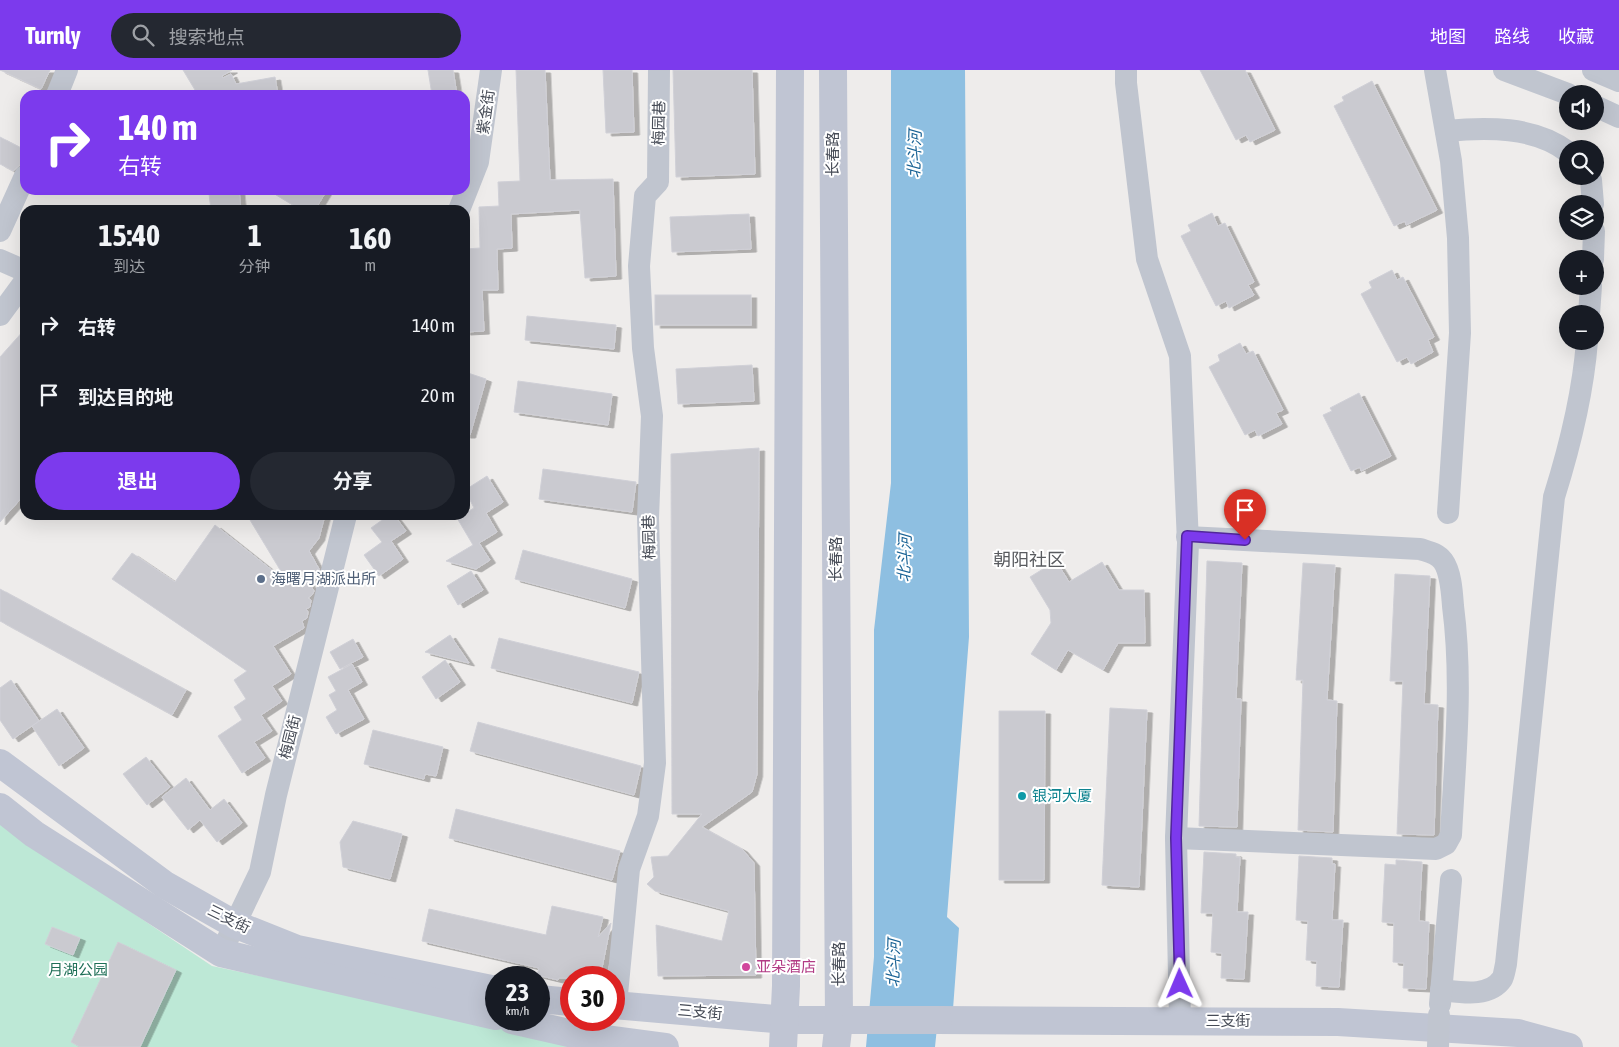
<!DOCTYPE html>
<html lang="zh">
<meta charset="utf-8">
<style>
body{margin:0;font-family:"Asap Condensed","Noto Sans SC",sans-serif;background:#242831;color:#f1f3f6;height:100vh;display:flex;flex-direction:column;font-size:19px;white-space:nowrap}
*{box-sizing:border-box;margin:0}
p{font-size:16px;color:#9ea1a6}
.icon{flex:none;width:28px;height:28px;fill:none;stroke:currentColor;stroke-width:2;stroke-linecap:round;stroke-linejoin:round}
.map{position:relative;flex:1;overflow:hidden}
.side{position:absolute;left:20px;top:135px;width:450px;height:315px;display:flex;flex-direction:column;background:#171b24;border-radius:15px;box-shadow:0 5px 20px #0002}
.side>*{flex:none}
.guide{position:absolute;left:20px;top:20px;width:450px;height:105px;border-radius:15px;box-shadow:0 5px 20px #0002;background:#7c3aed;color:#fff;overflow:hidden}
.controls{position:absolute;left:1559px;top:15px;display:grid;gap:10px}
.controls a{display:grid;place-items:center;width:45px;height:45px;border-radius:50%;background:#171b24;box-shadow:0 5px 20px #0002;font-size:25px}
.speed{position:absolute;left:485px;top:896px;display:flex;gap:10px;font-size:25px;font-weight:700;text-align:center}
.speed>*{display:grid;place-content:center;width:65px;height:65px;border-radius:50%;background:#171b24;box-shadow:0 5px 20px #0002;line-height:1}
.speed small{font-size:12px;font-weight:400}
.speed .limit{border:8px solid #d22;background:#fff;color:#111}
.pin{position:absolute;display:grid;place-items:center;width:42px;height:42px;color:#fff;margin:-51px -21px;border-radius:50% 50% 50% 0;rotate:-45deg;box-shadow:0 0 5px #0007}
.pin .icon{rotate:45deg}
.me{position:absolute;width:55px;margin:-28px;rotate:359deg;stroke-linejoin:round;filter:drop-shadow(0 0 4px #0008)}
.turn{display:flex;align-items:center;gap:18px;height:105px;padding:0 15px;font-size:22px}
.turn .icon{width:65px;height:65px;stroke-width:2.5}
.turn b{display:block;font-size:35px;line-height:42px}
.eta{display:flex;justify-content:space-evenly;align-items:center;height:85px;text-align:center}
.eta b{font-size:30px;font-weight:700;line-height:35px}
.action{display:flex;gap:10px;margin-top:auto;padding:10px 15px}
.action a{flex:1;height:58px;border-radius:30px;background:#7c3aed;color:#fff;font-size:20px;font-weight:700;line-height:58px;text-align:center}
.action a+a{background:#242831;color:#f1f3f6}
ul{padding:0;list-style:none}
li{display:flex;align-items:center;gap:15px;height:70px;padding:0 15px}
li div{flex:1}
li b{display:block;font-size:19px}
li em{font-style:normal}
header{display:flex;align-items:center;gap:30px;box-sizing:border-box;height:70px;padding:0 25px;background:#7c3aed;color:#fff}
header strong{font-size:24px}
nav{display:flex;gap:28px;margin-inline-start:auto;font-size:18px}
.search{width:350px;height:45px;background:#242831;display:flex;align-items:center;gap:12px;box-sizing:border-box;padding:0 18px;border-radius:28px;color:#9ea1a6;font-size:19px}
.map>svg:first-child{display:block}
.green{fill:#bde8d6}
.water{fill:#8ebfe1}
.building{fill:#cacad0;stroke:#d0d0d7;filter:url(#shadow)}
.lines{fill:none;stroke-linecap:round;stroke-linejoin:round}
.street{stroke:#c0c5cf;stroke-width:22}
.secondary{stroke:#c0c5d3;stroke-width:28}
.street-bridge{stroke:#c0c5cf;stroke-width:22}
.secondary-bridge{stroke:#c0c5d3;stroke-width:28}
.route-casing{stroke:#51269a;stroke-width:12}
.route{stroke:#7c3aed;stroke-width:9}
.service-dot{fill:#5c6f8a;stroke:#fff;stroke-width:2}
.culture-dot{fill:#0f9aa8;stroke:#fff;stroke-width:2}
.hotel-dot{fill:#d1479c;stroke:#fff;stroke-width:2}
.labels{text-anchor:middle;stroke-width:4;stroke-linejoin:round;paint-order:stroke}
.street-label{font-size:15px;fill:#464b56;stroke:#fff}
.service-label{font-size:15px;fill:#4e5e75;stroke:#fff;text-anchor:start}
.culture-label{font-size:15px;fill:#0d838f;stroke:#fff;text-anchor:start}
.hotel-label{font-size:15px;fill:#b23c85;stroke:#fff;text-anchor:start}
.park-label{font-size:15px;fill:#1f6f57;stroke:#fff}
.water-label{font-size:16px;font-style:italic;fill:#1a6395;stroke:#fff}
.quarter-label{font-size:18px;fill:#595b5f;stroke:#fff}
</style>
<header>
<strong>Turnly</strong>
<div class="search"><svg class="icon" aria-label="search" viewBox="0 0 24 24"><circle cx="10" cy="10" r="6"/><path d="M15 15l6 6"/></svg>搜索地点</div>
<nav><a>地图</a><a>路线</a><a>收藏</a></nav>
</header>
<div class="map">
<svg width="1619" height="977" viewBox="0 0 1619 977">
<defs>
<filter id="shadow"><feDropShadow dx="5.5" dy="3" stdDeviation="0" flood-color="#0004"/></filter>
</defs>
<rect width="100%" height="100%" fill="#eeeceb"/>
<!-- green -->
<polygon class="green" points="0,754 212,896 517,960 616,977 0,977"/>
<!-- water -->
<polygon class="water" points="891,0 965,0 969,567 947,847 959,858 953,939 939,938 935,977 866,977 874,887 874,560 891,413"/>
<!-- building -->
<g class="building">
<polygon points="0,0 50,0 41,19"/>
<polygon points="183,0 232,0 222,6 223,8 231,4 236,14 275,7 278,25 185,25 195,20"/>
<polygon points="428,0 453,0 457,25 432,25"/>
<polygon points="516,0 545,0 550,110 613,109 616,206 585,208 580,140 511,144 512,178 497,179 498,220 482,220 484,261 465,262 465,179 480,178 479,137 499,136 498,112 520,111"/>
<polygon points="603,0 632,0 634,62 606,63"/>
<polygon points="673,0 752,0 755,104 676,107"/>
<polygon points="1200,0 1245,0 1275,60 1250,72 1246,65 1236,70"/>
<polygon points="1372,11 1437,140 1406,155 1405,151 1394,156 1334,36 1344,31 1342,27"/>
<polygon points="0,67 25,80 21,94 13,101 0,94"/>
<polygon points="217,120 239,120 241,140 211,140 209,124 217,123"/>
<polygon points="268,120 327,120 315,140 301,140"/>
<polygon points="1212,143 1218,156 1225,153 1254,212 1248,215 1254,225 1229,238 1226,231 1216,236 1181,166 1191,161 1188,155"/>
<polygon points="749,144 751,179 672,182 670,147"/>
<polygon points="1392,200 1397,210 1403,207 1434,267 1428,270 1433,282 1411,294 1407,287 1397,292 1361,224 1372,218 1369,212"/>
<rect x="655" y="225" width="96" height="30"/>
<polygon points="527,246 616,255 614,279 525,270"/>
<polygon points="25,259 25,424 0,452 0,287"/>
<polygon points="1240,273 1246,284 1253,281 1283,340 1276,343 1282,354 1258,366 1255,360 1245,365 1209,297 1220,291 1218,285"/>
<polygon points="752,295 754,331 678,334 676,299"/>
<polygon points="465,302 486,309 470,365 465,365"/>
<polygon points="518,311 612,324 608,355 514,342"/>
<polygon points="1359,323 1391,386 1361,401 1360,397 1351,401 1323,345 1332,341 1330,338"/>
<polygon points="759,378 757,704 752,722 702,757 742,779 754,793 756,905 658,906 656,855 722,871 729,841 655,821 647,814 654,807 651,787 668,786 702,744 672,744 671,384"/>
<polygon points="543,399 636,412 632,442 539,429"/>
<polygon points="487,406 503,432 486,443 497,462 479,473 490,490 476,499 446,491 473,475 457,448 474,438 465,420"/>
<polygon points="247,445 325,445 319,468 309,481 319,499 317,508 309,513 314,521 312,525 308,528 311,530 310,537 306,539 308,542 307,548 302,551 304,558 273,576 291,604 272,616 282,631 261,645 272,661 254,672 265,688 242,703 218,666 242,650 234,637 246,629 234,610 247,601 112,509 132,483 175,512 215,455 288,513"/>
<polygon points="389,445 394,445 406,461 391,471 403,489 379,506 364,485 382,472 371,458"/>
<polygon points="523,480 632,509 625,538 515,509"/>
<polygon points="1056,491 1069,512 1102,492 1119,520 1144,520 1145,573 1118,573 1103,600 1068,580 1056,600 1031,584 1051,553 1050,540 1030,507"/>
<polygon points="1207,491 1242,493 1236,629 1241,629 1237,757 1199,756"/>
<polygon points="1303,493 1335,495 1327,630 1337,631 1333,762 1298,760 1303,610 1296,610"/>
<polygon points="471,501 483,520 458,535 447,516"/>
<polygon points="1395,504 1430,506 1424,634 1438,635 1434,765 1397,764 1403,611 1390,611"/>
<polygon points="0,519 186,620 172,645 0,551"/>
<polygon points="450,565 469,593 425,582"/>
<polygon points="499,568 639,602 632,633 491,598"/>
<polygon points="353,569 363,587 340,599 330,582"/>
<polygon points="445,590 460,612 436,629 422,607"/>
<polygon points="352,594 362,612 348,620 364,649 336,664 326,647 337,640 329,625 336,621 328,607"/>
<polygon points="11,610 39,651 13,669 0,650 0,618"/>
<polygon points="1110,638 1147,640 1139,817 1102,815"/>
<polygon points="57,639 84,678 59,696 32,656"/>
<polygon points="999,641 1045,641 1044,810 999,810"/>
<polygon points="478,652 641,696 634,725 470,681"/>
<polygon points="373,660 443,677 436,706 425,704 424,709 364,694"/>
<polygon points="146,687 170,717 147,735 123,704"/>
<polygon points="186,708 210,740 224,729 242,753 217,772 200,750 188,760 162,727"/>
<polygon points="456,739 620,781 612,810 449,768"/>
<polygon points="353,751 402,764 390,809 343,797 340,772"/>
<polygon points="1204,782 1236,784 1236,787 1240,787 1237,842 1248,842 1244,909 1221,908 1222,883 1211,882 1213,843 1201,843"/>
<polygon points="1299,786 1332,788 1332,794 1335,794 1332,850 1343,850 1339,917 1316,916 1317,891 1306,890 1308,851 1296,850"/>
<polygon points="1396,790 1422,792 1419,851 1429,852 1426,919 1403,918 1404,893 1393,892 1394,853 1382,852 1385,794 1396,795"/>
<polygon points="552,836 603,847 598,867 611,853 600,908 559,908 558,910 537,905 539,898 422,871 429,839 546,865"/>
<polygon points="52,857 80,868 73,885 45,874"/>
<polygon points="118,872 176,900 140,977 80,977 71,972"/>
</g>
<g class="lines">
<!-- street -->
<g class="street">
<polyline points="1126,0 1126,13 1147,189 1180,286 1188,473 1176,768 1180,951"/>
<polyline points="1435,0 1451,91 1458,168 1460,263 1448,443"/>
<polyline points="1504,0 1568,24"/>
<polyline points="1593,0 1619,11"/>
<polyline points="57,25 67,0"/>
<polyline points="1595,36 1619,47"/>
<path d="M1446,61C1485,57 1535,56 1568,82"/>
<polyline points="1589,106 1591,110 1593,134"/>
<polyline points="459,140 478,92 491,0"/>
<polyline points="0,161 25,106"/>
<polyline points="1593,189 1594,161"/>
<polyline points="0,190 25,201"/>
<polyline points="1589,244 1591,216"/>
<polyline points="0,245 25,211"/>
<path d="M1176,768L1436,779L1446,774L1451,765C1455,688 1463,613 1453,536C1452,523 1451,502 1443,491C1437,483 1429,482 1420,479L1187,467"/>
<polyline points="221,883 260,802 276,725 346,445"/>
<path d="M1441,920C1460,922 1489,928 1502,909C1504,906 1505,898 1506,894L1554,427C1570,376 1583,324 1587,271"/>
<polyline points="1440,934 1451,810"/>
<polyline points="616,935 629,799 648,746 655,693 648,448 652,346 643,278 639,196 645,126 658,112 659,0"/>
</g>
<!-- secondary -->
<g class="secondary">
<polyline points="833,0 839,951 836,977"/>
<polyline points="0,693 165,815 234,854 297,879 496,920"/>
<polyline points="0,737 34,764 221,883 496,946"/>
<polyline points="539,929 571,932"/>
<polyline points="614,935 786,950 856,950"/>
<polyline points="512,950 582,966 665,977"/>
<polyline points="938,950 1338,952 1518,963 1569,977"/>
<polyline points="783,977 786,916 790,0"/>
</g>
<!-- street-bridge -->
<polyline class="street-bridge" points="1438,977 1439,945"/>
<!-- secondary-bridge -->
<polyline class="secondary-bridge" points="856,950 938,950"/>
</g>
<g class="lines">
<!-- route casing -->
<g class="route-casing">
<polyline id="route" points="1180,914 1176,768 1187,466 1245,470"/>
</g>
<!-- route -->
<use href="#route" class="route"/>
</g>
<!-- markers -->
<circle class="service-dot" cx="261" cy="509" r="5"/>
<circle class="culture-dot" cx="1022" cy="726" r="5"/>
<circle class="hotel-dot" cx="746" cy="897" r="5"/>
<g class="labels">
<!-- street labels -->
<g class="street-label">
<text transform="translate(486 42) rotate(-82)" y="5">紫金街</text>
<text transform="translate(659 53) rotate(-89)" y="5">梅园巷</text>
<text transform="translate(833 84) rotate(-90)" y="5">长春路</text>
<text transform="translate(649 467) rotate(-91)" y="5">梅园巷</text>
<text transform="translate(836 489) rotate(-90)" y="5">长春路</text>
<text transform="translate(290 667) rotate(-76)" y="5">梅园街</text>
<text transform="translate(229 849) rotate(26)" y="5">三支街</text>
<text transform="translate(839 894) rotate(-90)" y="5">长春路</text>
<text transform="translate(700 942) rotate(5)" y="5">三支街</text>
<text x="1228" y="956">三支街</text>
</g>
<!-- service labels -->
<g class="service-label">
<text x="271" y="514">海曙月湖派出所</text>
</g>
<!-- culture labels -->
<g class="culture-label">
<text x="1032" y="731">银河大厦</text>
</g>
<!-- hotel labels -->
<g class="hotel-label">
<text x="756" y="902">亚朵酒店</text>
</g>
<!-- park labels -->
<g class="park-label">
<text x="78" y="905">月湖公园</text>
</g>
<!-- water labels -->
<g class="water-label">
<text transform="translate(914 84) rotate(-88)" y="6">北斗河</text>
<text transform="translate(904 488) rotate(-88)" y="6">北斗河</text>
<text transform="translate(893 893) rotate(-88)" y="6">北斗河</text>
</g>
<!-- quarter labels -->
<g class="quarter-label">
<text x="1029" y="496">朝阳社区</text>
</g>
</g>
</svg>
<div class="controls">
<a><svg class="icon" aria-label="sound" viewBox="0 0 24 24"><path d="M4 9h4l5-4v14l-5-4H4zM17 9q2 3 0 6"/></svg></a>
<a><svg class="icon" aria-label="search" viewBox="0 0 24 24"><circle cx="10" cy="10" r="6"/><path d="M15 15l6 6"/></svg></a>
<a><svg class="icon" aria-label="layers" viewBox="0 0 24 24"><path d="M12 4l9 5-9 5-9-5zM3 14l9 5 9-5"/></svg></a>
<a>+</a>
<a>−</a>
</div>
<div class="speed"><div>23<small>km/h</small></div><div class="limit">30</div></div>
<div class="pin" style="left:1245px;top:470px;background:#d93025"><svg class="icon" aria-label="arrive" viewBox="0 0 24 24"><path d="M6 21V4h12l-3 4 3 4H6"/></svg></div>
<svg class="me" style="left:1180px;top:914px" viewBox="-20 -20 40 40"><path d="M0-17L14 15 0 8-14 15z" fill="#7c3aed" stroke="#fff" stroke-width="4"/></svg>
<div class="guide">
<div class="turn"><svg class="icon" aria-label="right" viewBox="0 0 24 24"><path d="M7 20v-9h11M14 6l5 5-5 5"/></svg><div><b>140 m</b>右转</div></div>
</div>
<section class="side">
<div class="eta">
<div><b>15:40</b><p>到达</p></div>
<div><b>1</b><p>分钟</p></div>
<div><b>160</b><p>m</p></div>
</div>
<ul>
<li><svg class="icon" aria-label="right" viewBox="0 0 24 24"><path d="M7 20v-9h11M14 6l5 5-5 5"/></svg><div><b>右转</b></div><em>140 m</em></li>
<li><svg class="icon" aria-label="arrive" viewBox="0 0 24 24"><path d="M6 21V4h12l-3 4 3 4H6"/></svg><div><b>到达目的地</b></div><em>20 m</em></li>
</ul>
<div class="action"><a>退出</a><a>分享</a></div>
</section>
</div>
